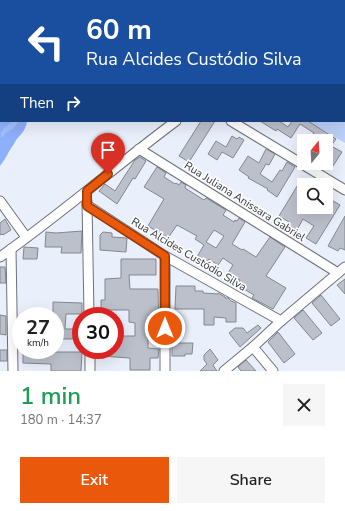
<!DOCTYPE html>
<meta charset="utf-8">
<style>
body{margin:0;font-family:"Nunito Sans",sans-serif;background:#f6f6f6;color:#202124;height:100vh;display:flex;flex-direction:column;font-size:15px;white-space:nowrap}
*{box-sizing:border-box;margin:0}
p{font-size:13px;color:#757577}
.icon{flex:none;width:22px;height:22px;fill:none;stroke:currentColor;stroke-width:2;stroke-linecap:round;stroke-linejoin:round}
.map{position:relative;height:371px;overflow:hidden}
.panel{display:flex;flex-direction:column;background:#fff;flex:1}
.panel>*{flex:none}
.banner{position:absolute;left:0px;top:0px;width:345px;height:122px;box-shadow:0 4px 16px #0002;background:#1a4fa0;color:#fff;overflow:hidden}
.needle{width:26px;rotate:18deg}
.buttons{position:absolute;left:297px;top:134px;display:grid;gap:8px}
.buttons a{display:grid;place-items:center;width:36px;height:36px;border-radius:0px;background:#fff;box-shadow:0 4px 16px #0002;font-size:20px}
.speed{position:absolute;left:12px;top:307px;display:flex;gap:8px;font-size:20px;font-weight:700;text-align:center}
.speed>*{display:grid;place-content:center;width:52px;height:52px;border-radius:50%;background:#fff;box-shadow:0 4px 16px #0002;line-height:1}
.speed small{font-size:10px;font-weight:400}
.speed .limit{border:6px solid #d22;background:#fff;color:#111}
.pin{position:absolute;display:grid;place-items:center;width:34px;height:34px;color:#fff;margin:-41px -17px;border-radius:50% 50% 50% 0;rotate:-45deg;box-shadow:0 0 4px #0007}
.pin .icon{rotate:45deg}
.me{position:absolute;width:44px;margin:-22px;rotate:0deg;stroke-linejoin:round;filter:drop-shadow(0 0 3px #0008)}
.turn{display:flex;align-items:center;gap:14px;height:84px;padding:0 20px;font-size:18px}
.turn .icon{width:52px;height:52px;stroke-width:2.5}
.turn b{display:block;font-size:28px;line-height:34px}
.then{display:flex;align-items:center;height:38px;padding:0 20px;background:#0003;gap:8px;font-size:15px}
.round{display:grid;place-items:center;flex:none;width:42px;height:42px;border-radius:0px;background:#f6f6f6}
.headline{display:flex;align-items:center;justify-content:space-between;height:68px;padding:0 20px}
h1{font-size:24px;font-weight:600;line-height:30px;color:#1e9e55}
.primary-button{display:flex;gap:8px;margin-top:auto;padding:8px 20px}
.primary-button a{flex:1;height:46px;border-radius:0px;background:#ea580c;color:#fff;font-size:16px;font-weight:600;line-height:46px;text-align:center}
.primary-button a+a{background:#f6f6f6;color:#202124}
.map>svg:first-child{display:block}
.green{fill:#bcd0f9}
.forest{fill:#8eb0fb}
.water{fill:#a4c0fd}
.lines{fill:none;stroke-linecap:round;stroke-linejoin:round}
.stream{stroke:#a4c0fd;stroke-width:2.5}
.building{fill:#bbc0cb;stroke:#828790;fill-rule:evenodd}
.minor-casing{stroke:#6c717a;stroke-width:11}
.minor{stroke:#fff;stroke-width:9}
.route-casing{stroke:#983908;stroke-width:10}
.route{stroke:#ea580c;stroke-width:7}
.labels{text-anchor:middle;stroke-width:3.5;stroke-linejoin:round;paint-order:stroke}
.street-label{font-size:11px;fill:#323438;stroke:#fcfdff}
</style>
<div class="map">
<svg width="345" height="371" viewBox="0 0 345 371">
<rect width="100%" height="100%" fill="#eaf0fb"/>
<!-- green -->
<polygon class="green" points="151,0 345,0 345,143 307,121 344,121 344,1 151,1"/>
<!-- forest -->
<g class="forest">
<polygon points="6,0 151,0 5,1"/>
<path d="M0,40L1,121H26L27,122C24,135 19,134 14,144C8,152 7,157 0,166Z"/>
</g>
<!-- water -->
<polygon class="water" points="13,121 19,121 14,128 7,132 1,138 1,133 4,128"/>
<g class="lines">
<!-- stream -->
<polyline class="stream" points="127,1 128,0"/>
</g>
<!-- building -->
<g class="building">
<polygon points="201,121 215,121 189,162 179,156"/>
<polygon points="260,121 279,121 288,127 292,121 308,121 336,139 331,146 342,152 333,166 326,162 326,141 318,141 311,137 314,133 300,124 291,138 277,129 276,131"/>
<polygon points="232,136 237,139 239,137 244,140 233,158 222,152 217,160 208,154 216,141 226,147"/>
<polygon points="266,149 275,154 269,165 266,164 260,174 272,182 280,170 282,171 287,162 295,167 277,197 267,190 268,189 248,178 249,177 239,170 248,156 259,163"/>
<polygon points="140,157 146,161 135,179 133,178 117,204 99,191 105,184 115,191 135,160"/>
<path d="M157,167L166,173L164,177L175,184L176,183L179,185L181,182L186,185L185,188L204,200L206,198L226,210L223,215L234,222L235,220L237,221L239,218L245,222L232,244L242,250L243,249L256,257L270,237L285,247L266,276L286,288L273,309L252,298L254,295L237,285L240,280L228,273L233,265L223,258L218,265L209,259L205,266L195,260L204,245L195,239L197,236L177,225L168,238L148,226L164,199L144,187ZM214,230L224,236L216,248L206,242Z"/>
<polygon points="299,183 304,186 304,207 312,207 322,213 330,199 340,205 316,244 306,238 314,226 303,219 297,230 287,225 289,222 279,216"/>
<polygon points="345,216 345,250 340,248 338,251 328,246"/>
<polygon points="5,219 11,230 3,235 2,234 0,235 0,223"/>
<polygon points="82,231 81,253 61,253 62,247 45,247 46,232 56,233"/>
<polygon points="103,232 112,233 112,237 127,238 126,252 100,250 100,235"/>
<polygon points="24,247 38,248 37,259 23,259"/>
<polygon points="121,259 156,259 156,275 129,275 130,289 158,289 159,336 148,336 148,348 159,349 158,358 150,358 150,370 130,370 130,358 100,356 100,350 115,350 115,336 135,336 135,323 129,322 129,310 101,310 101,300 105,300 105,279 121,278"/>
<polygon points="0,267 5,267 6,283 0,283"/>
<polygon points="345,279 345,294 337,285"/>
<polygon points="176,286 195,286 195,291 203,291 203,293 218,294 218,293 225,297 225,298 228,298 231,301 236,303 236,322 226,322 226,318 214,317 214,325 204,325 204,309 175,309"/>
<polygon points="321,295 340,319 331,326 312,303"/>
<polygon points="53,302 82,303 82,314 66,314 65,329 81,329 81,339 55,339 55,316 54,316 53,314"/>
<polygon points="303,310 322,333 313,340 294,318"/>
<polygon points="0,315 6,316 6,335 0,334"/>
<polygon points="258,325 261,328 240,347 229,333 235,328 243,328 247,333"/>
<polygon points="278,332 295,354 284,363 268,342"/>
<polygon points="172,343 193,343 192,354 185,354 185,356 172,356"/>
<polygon points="210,349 218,360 213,365 217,371 200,371 207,364 204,360 204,355"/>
<rect x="0" y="350" width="7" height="11"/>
<polygon points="26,350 50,350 50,352 82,352 81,371 51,371 51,364 23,363 23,352 26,353"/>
<polygon points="246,360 256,371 241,371 238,367"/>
</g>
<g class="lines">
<!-- minor casing -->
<g class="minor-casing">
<g id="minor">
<polyline points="231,121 345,190"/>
<polyline points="139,149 338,273"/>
<polyline points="0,201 26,237"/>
<polyline points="87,201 89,316"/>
<polyline points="87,205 165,256 281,321"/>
<polyline points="11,249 13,371"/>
<polyline points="165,256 165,371"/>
<path d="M0,257C61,214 117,165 176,121"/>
<polyline points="253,347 273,371"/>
<polyline points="90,350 90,371"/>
<polyline points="224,371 253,347 281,321 345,267"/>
</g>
</g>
<!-- minor -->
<use href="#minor" class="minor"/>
</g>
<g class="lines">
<!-- route casing -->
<g class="route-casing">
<polyline id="route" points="108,174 87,191 87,206 165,256 165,328"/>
</g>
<!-- route -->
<use href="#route" class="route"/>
</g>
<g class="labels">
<!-- street labels -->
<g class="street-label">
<text transform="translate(245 201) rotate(32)" y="4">Rua Juliana Anissara Gabriel</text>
<text transform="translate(189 254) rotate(31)" y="4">Rua Alcides Custódio Silva</text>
</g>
</g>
</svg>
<div class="buttons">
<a><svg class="needle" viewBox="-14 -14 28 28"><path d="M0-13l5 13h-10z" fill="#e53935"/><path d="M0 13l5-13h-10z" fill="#757577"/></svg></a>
<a><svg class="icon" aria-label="search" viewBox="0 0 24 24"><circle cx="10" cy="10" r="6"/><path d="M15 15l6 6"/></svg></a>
</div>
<div class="speed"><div>27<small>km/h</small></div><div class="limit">30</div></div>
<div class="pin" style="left:108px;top:174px;background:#d93025"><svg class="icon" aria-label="arrive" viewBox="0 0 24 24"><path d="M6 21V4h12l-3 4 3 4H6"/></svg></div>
<svg class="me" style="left:165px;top:328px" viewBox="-20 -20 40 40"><circle r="17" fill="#ea580c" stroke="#fff" stroke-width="3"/><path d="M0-11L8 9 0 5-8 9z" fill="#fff"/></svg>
<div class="banner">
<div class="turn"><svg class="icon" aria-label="left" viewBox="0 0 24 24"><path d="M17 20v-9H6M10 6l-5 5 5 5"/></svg><div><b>60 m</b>Rua Alcides Custódio Silva</div></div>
<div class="then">Then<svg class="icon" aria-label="right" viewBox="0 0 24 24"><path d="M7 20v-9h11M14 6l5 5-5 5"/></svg></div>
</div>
</div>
<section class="panel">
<div class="headline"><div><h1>1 min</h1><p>180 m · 14:37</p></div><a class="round"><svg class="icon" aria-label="close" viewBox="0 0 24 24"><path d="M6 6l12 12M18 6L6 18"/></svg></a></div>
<div class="primary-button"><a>Exit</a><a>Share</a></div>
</section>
